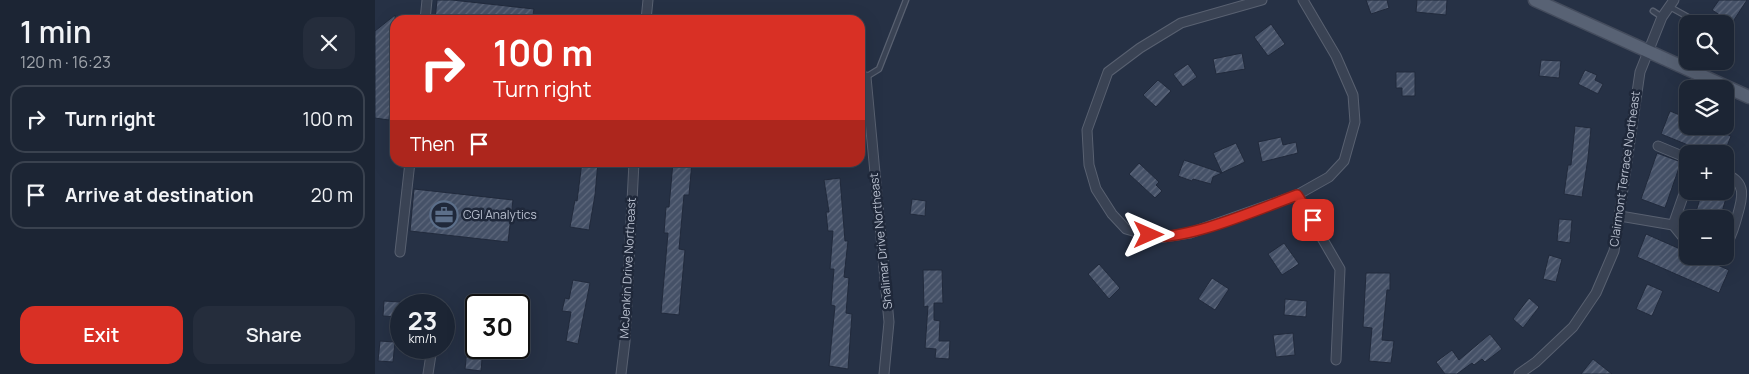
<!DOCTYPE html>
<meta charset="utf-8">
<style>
body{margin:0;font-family:Manrope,sans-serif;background:#252d3c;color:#f1f3f6;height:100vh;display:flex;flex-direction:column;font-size:19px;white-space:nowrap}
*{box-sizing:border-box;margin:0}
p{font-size:16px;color:#a0a5ac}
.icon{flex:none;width:28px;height:28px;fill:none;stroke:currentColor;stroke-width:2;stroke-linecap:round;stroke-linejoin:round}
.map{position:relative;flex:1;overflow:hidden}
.side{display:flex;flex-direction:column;background:#1c2534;width:375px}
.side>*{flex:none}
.top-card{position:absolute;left:15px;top:15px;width:475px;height:152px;border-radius:15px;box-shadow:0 5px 20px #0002,0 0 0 1px #3a424f;background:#d93025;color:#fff;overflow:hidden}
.controls{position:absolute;left:1304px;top:15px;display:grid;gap:10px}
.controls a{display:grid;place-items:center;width:55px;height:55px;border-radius:10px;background:#1c2534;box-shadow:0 5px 20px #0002,0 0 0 1px #3a424f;font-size:25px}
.speed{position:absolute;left:15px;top:294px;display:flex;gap:10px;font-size:25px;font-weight:700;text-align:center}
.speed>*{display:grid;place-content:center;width:65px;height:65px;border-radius:50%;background:#1c2534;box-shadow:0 5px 20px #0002,0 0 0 1px #3a424f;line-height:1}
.speed small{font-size:12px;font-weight:400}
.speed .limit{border:2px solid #111;border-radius:8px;background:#fff;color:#111}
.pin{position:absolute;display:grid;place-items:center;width:42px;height:42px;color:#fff;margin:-21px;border-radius:10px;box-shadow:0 2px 8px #0006}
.me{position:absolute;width:55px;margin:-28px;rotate:90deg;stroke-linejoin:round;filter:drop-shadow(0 0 4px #0008)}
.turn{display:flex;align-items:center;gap:18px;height:105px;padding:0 20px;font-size:22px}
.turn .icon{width:65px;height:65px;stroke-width:2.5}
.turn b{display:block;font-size:35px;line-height:42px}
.then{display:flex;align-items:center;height:48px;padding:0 20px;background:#0003;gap:10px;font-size:19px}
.round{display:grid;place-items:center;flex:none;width:52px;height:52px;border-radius:15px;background:#252d3c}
.summary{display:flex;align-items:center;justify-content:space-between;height:85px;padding:0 20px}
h1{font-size:30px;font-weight:600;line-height:38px}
.button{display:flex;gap:10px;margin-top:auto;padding:10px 20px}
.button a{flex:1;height:58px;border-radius:15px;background:#d93025;color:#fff;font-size:20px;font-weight:600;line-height:58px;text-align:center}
.button a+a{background:#252d3c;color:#f1f3f6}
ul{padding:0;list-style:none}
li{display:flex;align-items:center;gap:15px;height:68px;margin:0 10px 8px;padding:0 10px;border:2px solid #3a424f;border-radius:15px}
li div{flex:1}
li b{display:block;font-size:19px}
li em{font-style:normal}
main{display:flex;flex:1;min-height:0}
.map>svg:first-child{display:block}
.building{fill:url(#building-hatch);stroke:#212a3c}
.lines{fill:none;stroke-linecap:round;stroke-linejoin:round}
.lane-casing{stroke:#596171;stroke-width:7}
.street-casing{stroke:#596171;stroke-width:11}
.primary-casing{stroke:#444c5d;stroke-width:15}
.path{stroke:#465d62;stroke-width:2;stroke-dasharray:4 4;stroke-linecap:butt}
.lane{stroke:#3a4354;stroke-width:4.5}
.street{stroke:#3a4354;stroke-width:9}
.primary{stroke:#586274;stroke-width:12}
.route-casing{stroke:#8d1f18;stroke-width:12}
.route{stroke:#d93025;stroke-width:9}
.labels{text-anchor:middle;stroke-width:5;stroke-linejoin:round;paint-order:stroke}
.street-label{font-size:12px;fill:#b8bfce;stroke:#1f283a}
.poi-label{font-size:12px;fill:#b8bfce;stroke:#1f283a;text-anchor:start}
</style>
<main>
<section class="side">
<div class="summary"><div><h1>1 min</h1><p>120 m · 16:23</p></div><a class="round"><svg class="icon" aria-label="close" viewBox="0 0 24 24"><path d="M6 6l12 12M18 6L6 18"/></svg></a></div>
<ul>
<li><svg class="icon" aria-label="right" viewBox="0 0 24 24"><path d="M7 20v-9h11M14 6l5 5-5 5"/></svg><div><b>Turn right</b></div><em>100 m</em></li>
<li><svg class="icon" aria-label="arrive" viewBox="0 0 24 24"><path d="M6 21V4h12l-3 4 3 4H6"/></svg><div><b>Arrive at destination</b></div><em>20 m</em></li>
</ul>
<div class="button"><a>Exit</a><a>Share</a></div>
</section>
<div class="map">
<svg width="1374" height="374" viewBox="0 0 1374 374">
<defs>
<pattern id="building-hatch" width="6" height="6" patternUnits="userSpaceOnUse" patternTransform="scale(1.25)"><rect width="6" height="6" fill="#455167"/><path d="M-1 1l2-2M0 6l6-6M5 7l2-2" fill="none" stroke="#5e687c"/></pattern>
</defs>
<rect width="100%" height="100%" fill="#263145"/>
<!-- building -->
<g class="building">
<polygon points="62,0 77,0 159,9 157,20 60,20"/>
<polygon points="991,0 1012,0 1014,8 996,14"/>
<polygon points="1042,0 1072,0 1071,15 1041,12"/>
<polygon points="1344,0 1372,0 1357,23 1337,10"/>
<polygon points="20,15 20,63 14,120 0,118 0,31"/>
<polygon points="896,24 910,44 893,56 879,37"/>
<polygon points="867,53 870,69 841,74 838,59"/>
<polygon points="1166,60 1186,61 1184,78 1164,76"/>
<polygon points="813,64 822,77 808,87 798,74"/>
<polygon points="1210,70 1222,75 1220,80 1228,84 1223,94 1203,84"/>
<polygon points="1021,72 1040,72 1040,96 1027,96 1027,88 1021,88"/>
<polygon points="783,80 796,91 781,107 768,95"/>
<polygon points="1295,111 1312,118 1312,126 1332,126 1356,136 1349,154 1335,154 1286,134"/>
<polygon points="1200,126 1216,128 1213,158 1207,197 1189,194 1193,165 1196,165"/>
<polygon points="906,137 908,145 921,142 923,153 887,162 883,142"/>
<polygon points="861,143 870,162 838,177 836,184 818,179 817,181 803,176 809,160 847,173 838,153"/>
<polygon points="1282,153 1306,162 1290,208 1266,199"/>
<polygon points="207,162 223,162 220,195 214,230 195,227 200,200 202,201"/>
<polygon points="298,162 317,162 314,195 309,195 304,249 310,250 304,315 286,313 293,233 289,233 291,207 294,207"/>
<polygon points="764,163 784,182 781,185 787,191 780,198 754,174"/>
<polygon points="465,178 470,241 473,241 469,277 474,278 471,313 477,314 473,369 454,366 460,306 456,305 459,269 455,269 458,231 453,231 451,212 454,212 449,180"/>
<polygon points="39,189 138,200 133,242 35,231"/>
<polygon points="1327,191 1353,191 1345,219 1319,219"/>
<polygon points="537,199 551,201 550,216 535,214"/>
<polygon points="1184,219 1197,220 1195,243 1182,241"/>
<polygon points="1271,234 1312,252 1312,256 1322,256 1354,270 1344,293 1262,257"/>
<polygon points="909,243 924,264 907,275 893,254"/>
<polygon points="1174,255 1187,259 1181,282 1168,279"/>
<polygon points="724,264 745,288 734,299 713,274"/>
<polygon points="548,270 567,270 568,303 559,303 559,320 565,321 564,341 575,341 574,359 560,358 561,349 550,348 553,306 549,307"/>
<polygon points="991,273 1015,273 1015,290 1012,290 1007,340 1019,341 1016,363 994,361 997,328 988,327"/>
<polygon points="837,278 854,289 840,310 823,299"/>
<polygon points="198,280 215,283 203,344 191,341 196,312 187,311 190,298 194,299"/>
<polygon points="1272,284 1288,291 1277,316 1261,309"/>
<polygon points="1154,298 1164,307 1148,328 1138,319"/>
<polygon points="910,299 932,301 931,317 909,315"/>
<polygon points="9,301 25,302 24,317 8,316"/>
<polygon points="95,322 101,322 101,348 108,348 106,371 90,369"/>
<polygon points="918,333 920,355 901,357 898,335"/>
<polygon points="1115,334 1127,349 1110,362 1107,359 1099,365 1097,363 1082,374 1070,374 1061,362 1077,350 1084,360"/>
<polygon points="5,341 20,342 18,362 3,361"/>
<polygon points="1218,359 1237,374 1206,374"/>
</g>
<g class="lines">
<!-- lane casing -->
<g class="lane-casing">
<g id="lane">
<polyline points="1295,7 1322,22"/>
<polyline points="1278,11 1287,17"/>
<polyline points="485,72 491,77 504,69 531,0"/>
</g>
</g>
<!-- street casing -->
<g class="street-casing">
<g id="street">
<polyline points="887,0 806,23 765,48 733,72 712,130 714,165 721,189 737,214 751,229 782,238 815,233 922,195 954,177 969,161 980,122 978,95 961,56 928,0"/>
<polyline points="50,20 52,0"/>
<polyline points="271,20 273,0"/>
<polyline points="491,77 514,322 509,374"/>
<polyline points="1283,146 1312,158"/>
<path d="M1350,174C1372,182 1368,197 1362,217C1359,227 1357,237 1350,246"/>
<polyline points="922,195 965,269 961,360"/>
<polyline points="1245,216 1298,225 1307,236 1312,239"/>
<polyline points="1298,225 1312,185"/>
<polyline points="25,252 35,162"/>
<polyline points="62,305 63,304"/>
<polyline points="53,374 57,348"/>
<polyline points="246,374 250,341 259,162"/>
<polyline points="1144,374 1161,362 1198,327 1221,293 1239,251 1265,72 1287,17 1299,0"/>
</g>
</g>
<!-- primary casing -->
<g class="primary-casing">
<polyline id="primary" points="1160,0 1374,97"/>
</g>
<!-- path -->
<g class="path">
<polyline points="1351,35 1357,25"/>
<polyline points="1339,64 1340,61"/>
</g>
<!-- lane -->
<use href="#lane" class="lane"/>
<!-- street -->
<use href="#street" class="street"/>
<!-- primary -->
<use href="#primary" class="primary"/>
</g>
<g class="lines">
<!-- route casing -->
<g class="route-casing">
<path id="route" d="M774,235C805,244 889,207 922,195L938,220"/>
</g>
<!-- route -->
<use href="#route" class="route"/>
</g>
<!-- icons -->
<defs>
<g id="office-ring" transform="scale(1.4375)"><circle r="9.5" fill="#1f283a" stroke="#5c6f8a" stroke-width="1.5"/><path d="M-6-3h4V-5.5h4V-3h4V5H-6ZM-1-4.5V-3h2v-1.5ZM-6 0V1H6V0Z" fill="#5c6f8a"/></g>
</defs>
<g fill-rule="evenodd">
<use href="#office-ring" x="69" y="215"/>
</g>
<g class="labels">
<!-- street labels -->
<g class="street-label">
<text transform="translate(1250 169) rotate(-82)" y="4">Clairmont Terrace Northeast</text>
<text transform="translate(506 241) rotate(-96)" y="4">Shalimar Drive Northeast</text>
<text transform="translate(253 268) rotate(-87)" y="4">McJenkin Drive Northeast</text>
</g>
<!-- poi labels -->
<g class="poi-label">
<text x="88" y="219">CGI Analytics</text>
</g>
</g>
</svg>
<div class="controls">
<a><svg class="icon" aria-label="search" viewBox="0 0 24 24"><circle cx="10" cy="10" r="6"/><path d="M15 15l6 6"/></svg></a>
<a><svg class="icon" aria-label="layers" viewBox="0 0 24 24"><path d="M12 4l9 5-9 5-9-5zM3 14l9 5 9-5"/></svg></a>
<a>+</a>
<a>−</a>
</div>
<div class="speed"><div>23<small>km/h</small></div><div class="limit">30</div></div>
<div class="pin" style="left:938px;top:220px;background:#d93025"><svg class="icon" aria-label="arrive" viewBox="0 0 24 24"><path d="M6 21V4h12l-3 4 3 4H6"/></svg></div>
<svg class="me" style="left:774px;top:235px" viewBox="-20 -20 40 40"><path d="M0-17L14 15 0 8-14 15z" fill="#d93025" stroke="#fff" stroke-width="4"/></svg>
<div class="top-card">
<div class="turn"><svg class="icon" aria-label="right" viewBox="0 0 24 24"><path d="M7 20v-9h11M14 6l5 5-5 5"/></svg><div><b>100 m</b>Turn right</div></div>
<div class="then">Then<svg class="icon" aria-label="arrive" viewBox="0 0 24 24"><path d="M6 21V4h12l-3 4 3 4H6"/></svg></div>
</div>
</div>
</main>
